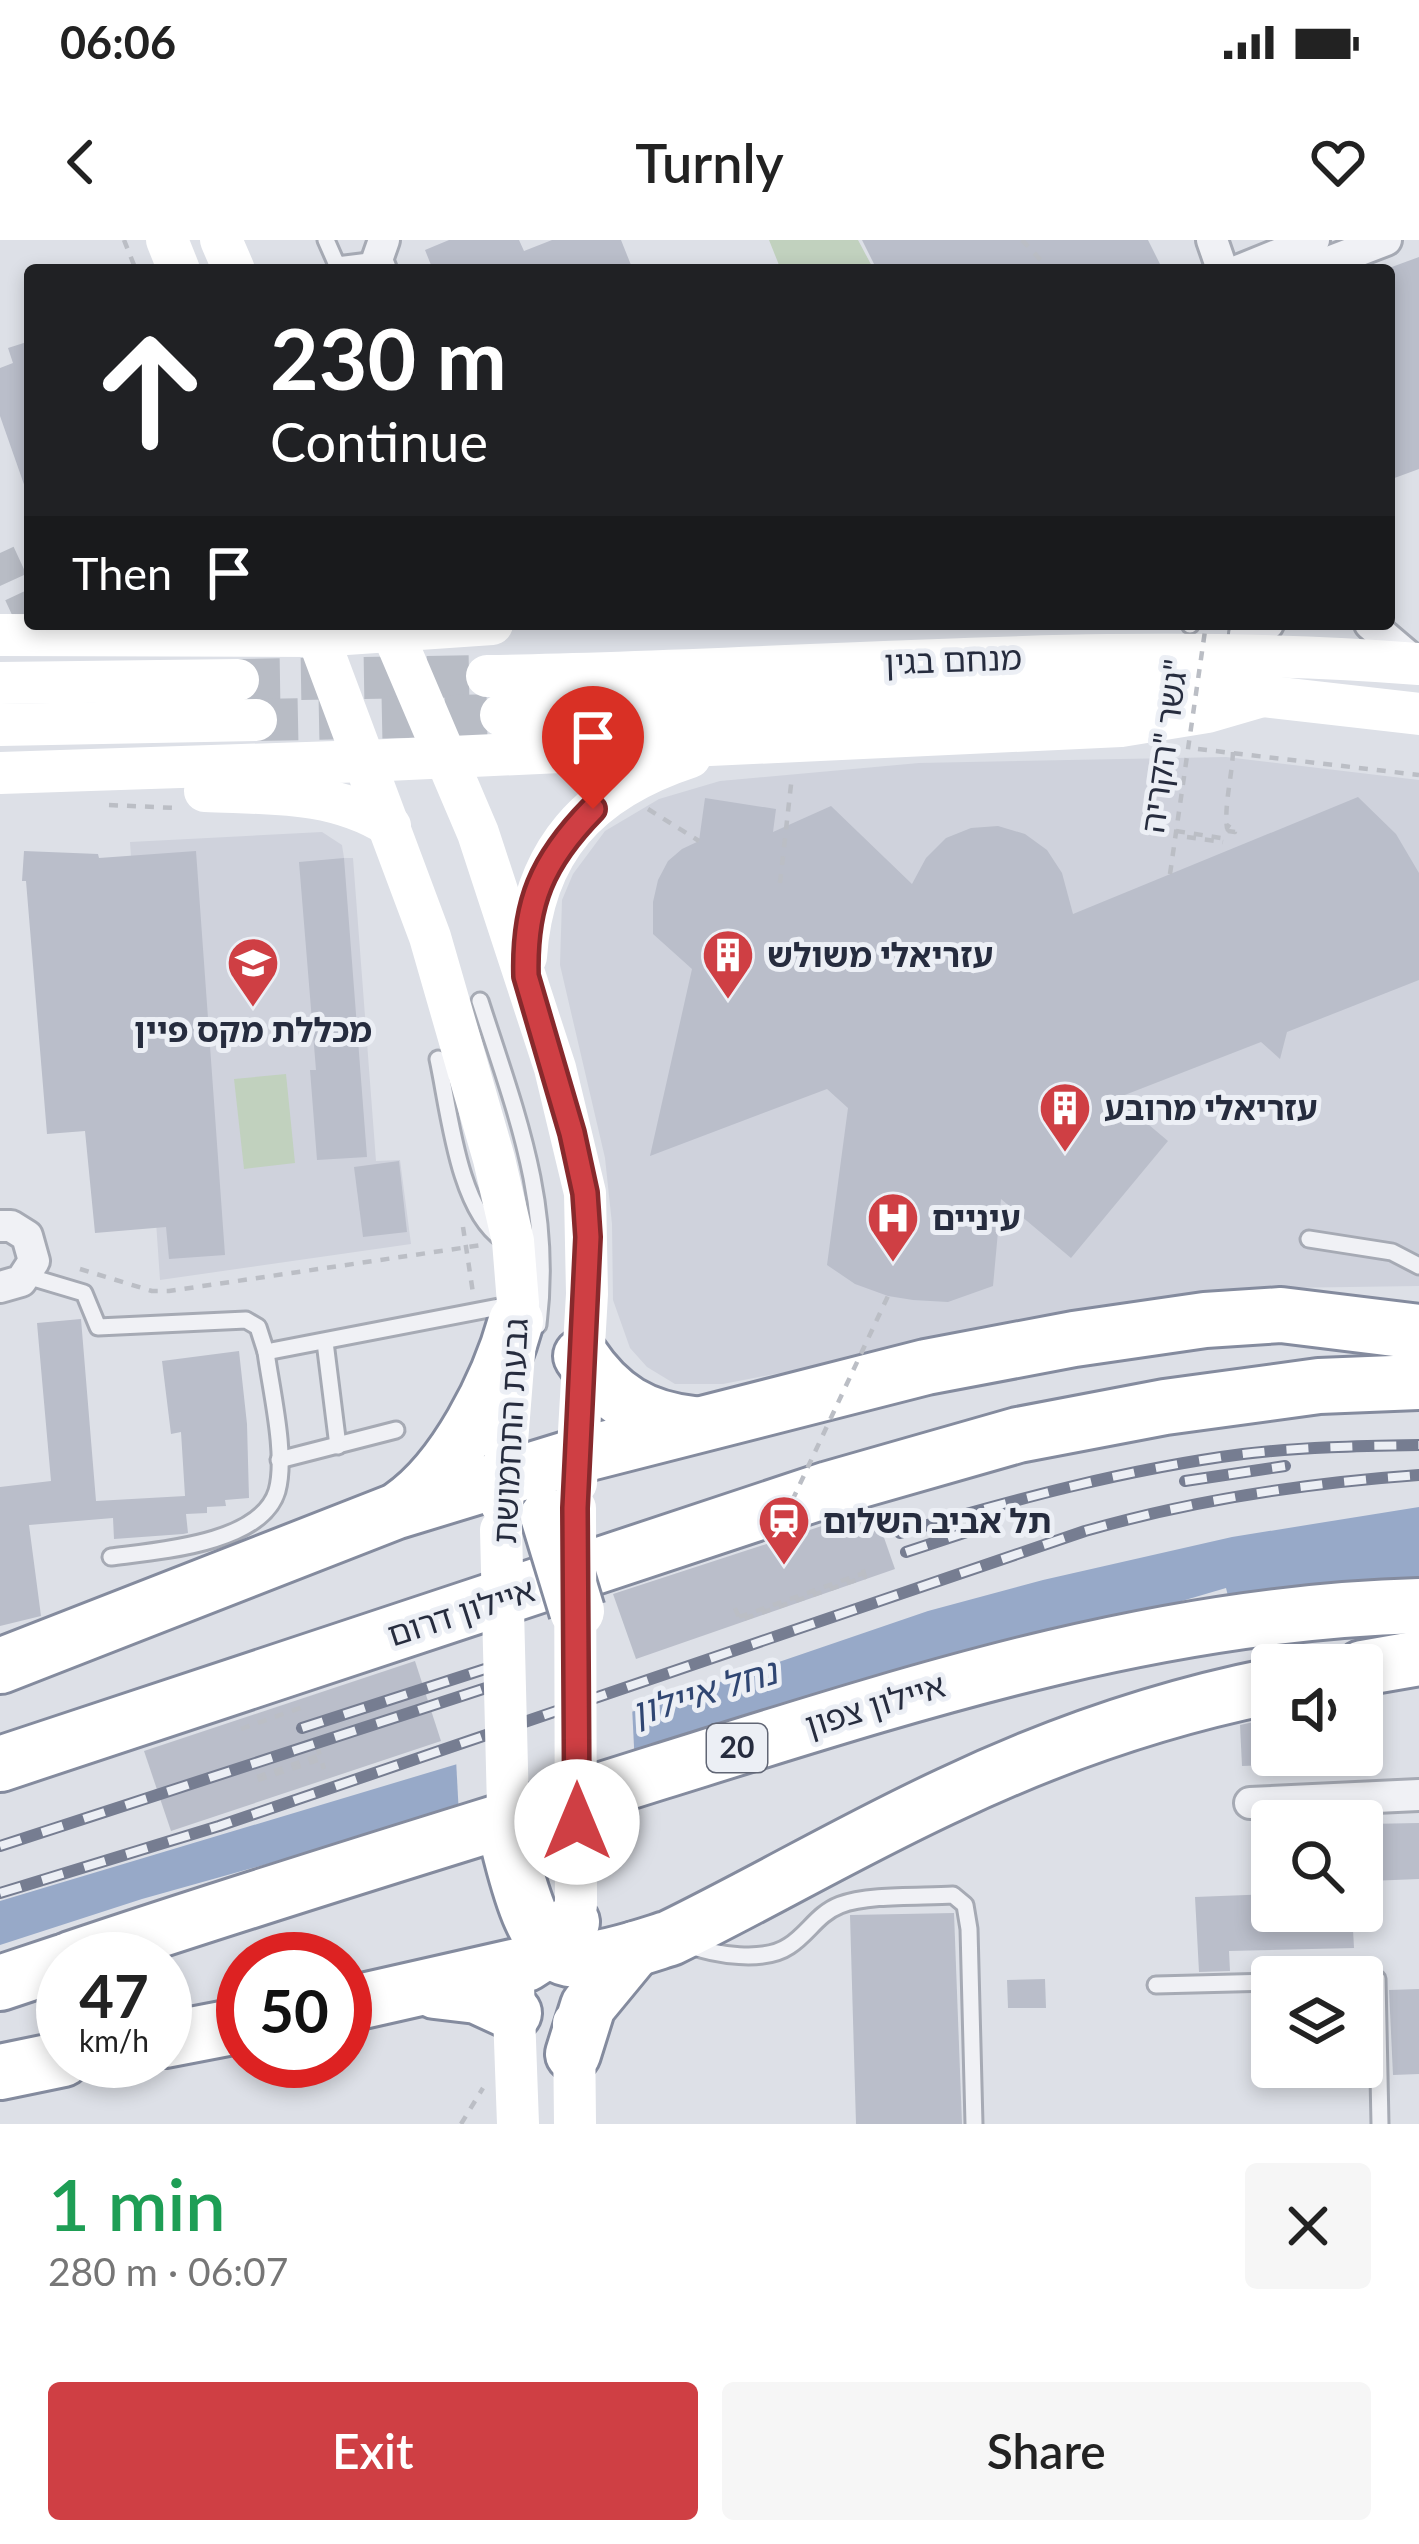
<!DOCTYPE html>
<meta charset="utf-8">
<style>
body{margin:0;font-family:Lato,"Noto Sans Hebrew",sans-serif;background:#f6f6f6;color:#222;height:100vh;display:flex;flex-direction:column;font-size:45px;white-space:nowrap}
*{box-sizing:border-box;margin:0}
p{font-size:39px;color:#767676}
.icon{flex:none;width:66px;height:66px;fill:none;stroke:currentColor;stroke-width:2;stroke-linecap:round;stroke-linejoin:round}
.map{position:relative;height:1884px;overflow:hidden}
.side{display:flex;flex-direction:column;background:#fff;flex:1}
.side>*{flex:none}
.top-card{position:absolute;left:24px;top:24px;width:1371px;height:366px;border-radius:12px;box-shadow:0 6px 18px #0003;background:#202124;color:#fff;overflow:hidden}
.controls{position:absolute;left:1251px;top:1404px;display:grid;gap:24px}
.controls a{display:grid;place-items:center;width:132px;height:132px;border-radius:12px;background:#fff;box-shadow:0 6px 18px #0003;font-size:60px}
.speed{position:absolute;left:36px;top:1692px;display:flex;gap:24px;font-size:60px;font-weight:700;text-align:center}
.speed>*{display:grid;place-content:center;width:156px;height:156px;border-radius:50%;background:#fff;box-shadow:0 6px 18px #0003;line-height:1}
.speed small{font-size:30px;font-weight:400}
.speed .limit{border:18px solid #d22;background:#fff;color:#111}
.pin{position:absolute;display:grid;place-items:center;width:102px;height:102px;color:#fff;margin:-123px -51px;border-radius:50% 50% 50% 0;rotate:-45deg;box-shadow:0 0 12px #0007}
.pin .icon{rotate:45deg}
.me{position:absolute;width:132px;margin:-66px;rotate:0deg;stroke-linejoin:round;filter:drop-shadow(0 0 9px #0008)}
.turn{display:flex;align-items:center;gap:42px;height:252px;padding:0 48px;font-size:54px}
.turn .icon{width:156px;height:156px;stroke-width:2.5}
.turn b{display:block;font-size:84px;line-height:102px}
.then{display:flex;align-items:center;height:114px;padding:0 48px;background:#0003;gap:24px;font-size:45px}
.round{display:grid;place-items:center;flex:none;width:126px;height:126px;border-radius:12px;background:#f6f6f6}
.overview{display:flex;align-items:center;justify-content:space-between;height:204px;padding:0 48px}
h1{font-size:72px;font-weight:600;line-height:90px;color:#1e9e55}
.button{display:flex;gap:24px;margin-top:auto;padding:24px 48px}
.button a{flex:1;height:138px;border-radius:12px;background:#cf3f44;color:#fff;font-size:48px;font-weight:600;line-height:138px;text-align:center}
.button a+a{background:#f6f6f6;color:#222}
.status{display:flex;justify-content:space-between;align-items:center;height:84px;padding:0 60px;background:#fff;direction:ltr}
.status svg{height:33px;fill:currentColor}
header{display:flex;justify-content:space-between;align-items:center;height:156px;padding:0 48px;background:#fff;font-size:54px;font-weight:600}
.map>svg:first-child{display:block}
.built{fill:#cfd2dc}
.green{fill:#c1d1be}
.water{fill:#97a9c8}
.pier{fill:#dde0e7}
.building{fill:#babeca}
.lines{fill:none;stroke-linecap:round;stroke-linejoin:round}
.minor-tunnel{stroke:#b8bcc5;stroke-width:30;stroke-dasharray:30 15;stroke-linecap:butt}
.secondary-tunnel{stroke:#b8bcc5;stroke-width:42;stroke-dasharray:42 21;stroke-linecap:butt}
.service-casing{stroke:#a6aab4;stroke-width:21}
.minor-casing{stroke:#a6aab4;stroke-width:36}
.motorway-casing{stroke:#848b9e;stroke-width:60}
.path{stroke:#bbbec5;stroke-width:4.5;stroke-dasharray:9 9;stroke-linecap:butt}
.service{stroke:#f0f1f5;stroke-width:15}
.minor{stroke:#f0f1f5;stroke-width:30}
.secondary{stroke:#fff;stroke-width:42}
.motorway{stroke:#fff;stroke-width:54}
.rail-casing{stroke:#767d91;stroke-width:12}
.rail{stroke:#eceff5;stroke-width:8;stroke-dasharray:22;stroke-linecap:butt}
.motorway-bridge-casing{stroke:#848b9e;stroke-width:60;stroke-linecap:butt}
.path-bridge{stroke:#bbbec5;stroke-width:4.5;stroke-dasharray:9 9;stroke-linecap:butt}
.secondary-bridge{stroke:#fff;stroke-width:42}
.motorway-bridge{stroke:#fff;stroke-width:54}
.route-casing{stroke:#87292c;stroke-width:30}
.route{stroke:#cf3f44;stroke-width:21}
.labels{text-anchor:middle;stroke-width:10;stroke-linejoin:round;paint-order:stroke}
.shield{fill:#eceff5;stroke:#616675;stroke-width:3}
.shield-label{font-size:30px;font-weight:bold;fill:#262c3e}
.street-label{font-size:33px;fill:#262c3e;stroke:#eceff5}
.poi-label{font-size:33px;font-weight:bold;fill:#262c3e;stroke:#eceff5;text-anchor:start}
.water-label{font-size:36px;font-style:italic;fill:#304672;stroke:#eceff5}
</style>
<div class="status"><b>06:06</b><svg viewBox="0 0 49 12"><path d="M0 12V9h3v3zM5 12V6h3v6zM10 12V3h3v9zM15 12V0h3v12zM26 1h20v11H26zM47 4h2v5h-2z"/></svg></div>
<header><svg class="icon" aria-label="back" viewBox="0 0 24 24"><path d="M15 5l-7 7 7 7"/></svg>Turnly<svg class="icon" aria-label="heart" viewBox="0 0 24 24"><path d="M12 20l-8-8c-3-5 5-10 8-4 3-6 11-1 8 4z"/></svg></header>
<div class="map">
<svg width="1419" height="1884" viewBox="0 0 1419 1884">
<rect width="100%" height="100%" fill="#dde0e7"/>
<!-- built -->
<g class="built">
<polygon points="1226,517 1419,540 1419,1046 1280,1048 1080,1075 723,1144 675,1144 647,1127 630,1108 613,1060 612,984 605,918 560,725 562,660 573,634 605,591 659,559 720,541 919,523"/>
<polygon points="322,592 342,605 344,618 353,618 376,921 400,920 411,1004 160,1040 130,602"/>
</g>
<!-- green -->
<g class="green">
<polygon points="769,0 858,0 874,30 781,30"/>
<polygon points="286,834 295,923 244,929 234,839"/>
</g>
<!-- water -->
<polygon class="water" points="1419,1267 1419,1345 1231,1368 1226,1348 696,1504 142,1659 0,1705 0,1661 641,1469 928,1371 1043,1340 1232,1297"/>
<!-- pier -->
<polygon class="pier" points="632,1466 635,1527 459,1576 456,1519"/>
<!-- building -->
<g class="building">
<polygon points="449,0 519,0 524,11 552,0 621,0 633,30 433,30 425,10"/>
<polygon points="862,0 1148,0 1163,30 877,30"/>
<polygon points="1419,17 1419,229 1389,240 1389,28"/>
<polygon points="30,101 30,253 27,253 0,176 0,128 13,123 8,108"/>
<polygon points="1358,557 1396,594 1419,633 1419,740 1287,792 1280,819 1261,802 1117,858 1168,901 1071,1018 1001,959 993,1046 948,1062 913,1060 888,1056 855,1044 827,1025 848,868 827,849 650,916 692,729 653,694 653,662 658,640 668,621 682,609 699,601 705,558 776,569 773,592 831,566 912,644 926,618 946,598 971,588 998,586 1025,594 1047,610 1062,633 1073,674"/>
<polygon points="24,611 98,614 99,618 196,611 225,1015 169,1019 166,987 95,993 85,891 47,894 26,641 22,641"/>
<polygon points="344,618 367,917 317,920 310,830 316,830 299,622"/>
<polygon points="399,921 407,992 363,997 354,927"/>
<polygon points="81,1079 96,1261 185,1256 181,1192 171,1194 162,1121 239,1111 247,1184 249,1258 225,1260 226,1266 207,1267 207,1273 186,1274 188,1293 183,1294 114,1299 113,1278 29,1285 41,1376 0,1386 0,1247 51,1241 37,1083"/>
<polygon points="874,1269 895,1329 636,1419 613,1354"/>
<polygon points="415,1421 441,1501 171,1591 144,1511"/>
<polygon points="1272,1478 1272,1525 1242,1526 1240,1485"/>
<polygon points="1419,1583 1419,1639 1369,1641 1367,1584"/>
<polygon points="1272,1654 1272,1671 1352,1671 1354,1708 1229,1711 1230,1731 1199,1732 1195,1657"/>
<polygon points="954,1673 962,1884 856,1884 850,1675"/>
<polygon points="1045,1739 1046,1768 1008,1768 1007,1740"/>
<polygon points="1419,1749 1419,1834 1393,1835 1389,1750"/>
</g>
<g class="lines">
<!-- minor-tunnel -->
<polyline class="minor-tunnel" points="0,313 30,378"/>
<!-- secondary-tunnel -->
<g class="secondary-tunnel">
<polyline points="238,440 487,436"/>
<polyline points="256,480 501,475"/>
</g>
<!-- service casing -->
<g class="service-casing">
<g id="service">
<polyline points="326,0 337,25 377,20"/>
<polyline points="1190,385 1191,384"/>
<path d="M480,761C516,873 553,964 538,1085"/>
<path d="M438,819C449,869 458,969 502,999"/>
<polyline points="1309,999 1392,1012 1419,1026"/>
<polyline points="27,1036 84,1053 98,1087 246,1080 258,1087 266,1112 509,1065"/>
<polyline points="325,1102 338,1206"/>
<polyline points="279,1220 396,1190"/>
<path d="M111,1317C157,1311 261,1304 277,1251C287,1215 271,1150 266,1112"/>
<path d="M688,1705C715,1715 764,1723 789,1706C809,1693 817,1674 840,1665C868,1654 922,1657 953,1655L965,1665L969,1689L974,1884"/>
<polyline points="1362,1740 1377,1739 1380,1884"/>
<polyline points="1156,1745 1272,1742"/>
</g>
</g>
<!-- minor casing -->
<g class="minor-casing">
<g id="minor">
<polyline points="1212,0 1221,26"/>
<polyline points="381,30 377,20 384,0"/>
<polyline points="1240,30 1314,0"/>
<polyline points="1308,30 1386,0"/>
<polyline points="1370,384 1417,424"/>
<polyline points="1245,394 1268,384"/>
<polyline points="0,986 11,986 27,996 34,1021 21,1041 0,1047"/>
<polyline points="1250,1563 1419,1555"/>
</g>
</g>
<!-- motorway casing -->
<g class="motorway-casing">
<g id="motorway">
<path d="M581,1116C609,1158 643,1179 694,1184"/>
<path d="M401,1268C455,1231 499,1143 516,1081"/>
<polyline points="0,1426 394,1272 577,1216 926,1127 1074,1099 1205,1080 1281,1075 1419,1092"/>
<polyline points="1362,1428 1419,1418"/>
<polyline points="0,1524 829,1249 1018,1195 1165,1167 1319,1146 1419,1142"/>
<path d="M509,1607C517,1637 533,1712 569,1719C595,1724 644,1706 670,1698C764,1652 854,1599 949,1555C1050,1507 1162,1468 1272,1446"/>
<path d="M71,1719C266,1653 463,1594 659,1532C909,1454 1154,1373 1419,1366"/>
<polyline points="0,1743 63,1722"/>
<polyline points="435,1751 477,1756 514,1773"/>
<polyline points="345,1765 526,1724 551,1708 572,1682"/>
<polyline points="165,1800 243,1785"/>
<polyline points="573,1814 588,1766 635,1709"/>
<polyline points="0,1832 63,1819"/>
</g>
</g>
<!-- path -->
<g class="path">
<polyline points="124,0 136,30"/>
<polyline points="1022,0 1050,30"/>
<polyline points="1198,509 1419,535"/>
<path d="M1233,512C1232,536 1224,566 1227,588L1231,582L1236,583"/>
<polyline points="109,565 176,568"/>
<polyline points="648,569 699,601"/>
<polyline points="1176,591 1221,598 1228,591 1235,592 1236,583"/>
<polyline points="1187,597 1223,602"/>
<polyline points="780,643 792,536"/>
<polyline points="463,987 473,1053"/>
<polyline points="80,1029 152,1051 169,1051 482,1005"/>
<polyline points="735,1368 740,1380 865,1337 862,1327"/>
<polyline points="739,1377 864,1333"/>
<polyline points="241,1489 303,1467"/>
<polyline points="317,1506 324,1529"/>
<polyline points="257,1537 320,1515"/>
<polyline points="258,1540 321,1519"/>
<polyline points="461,1884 483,1848"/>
</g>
<!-- service -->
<use href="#service" class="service"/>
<!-- minor -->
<use href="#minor" class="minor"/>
<!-- secondary -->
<g class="secondary">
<polyline points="167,0 179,30"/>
<polyline points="221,0 234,30"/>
<polyline points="313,384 430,697 494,919 513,1001 518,1063 502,1265"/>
<polyline points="389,384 478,593 555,828 585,953 587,1054 576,1243"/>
<polyline points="0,395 317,396 492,384"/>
<path d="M487,436C798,432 1109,399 1419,424"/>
<polyline points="0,443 238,440"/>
<polyline points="501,475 1146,452 1262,456 1419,474"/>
<polyline points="0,485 256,480"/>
<polyline points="0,533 366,521 1121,486 1207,472 1262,456"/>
<path d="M205,551C270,554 333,550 390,586"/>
<path d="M526,717C533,610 589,550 690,517"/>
<polyline points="513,1746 518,1884"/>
<polyline points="574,1783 575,1884"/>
</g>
<!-- motorway -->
<use href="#motorway" class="motorway"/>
<!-- rail casing -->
<g class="rail-casing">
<g id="rail">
<polyline points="1185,1241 1285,1226"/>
<path d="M900,1293C1013,1260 1126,1229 1243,1214C1301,1207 1360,1206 1419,1205"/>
<polyline points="906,1312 991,1284"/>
<polyline points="302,1488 485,1429"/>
<polyline points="0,1606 486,1448"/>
<path d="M0,1653L219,1586L1085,1291C1193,1260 1306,1243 1419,1235"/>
</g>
</g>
<!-- rail -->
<use href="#rail" class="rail"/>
<!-- motorway-bridge casing -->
<g class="motorway-bridge-casing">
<polyline id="motorway-bridge" points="548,1276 577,1371"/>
</g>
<!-- path-bridge -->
<g class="path-bridge">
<polyline points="1170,634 1206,384"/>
<polyline points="777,1293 888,1056"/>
</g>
<!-- secondary-bridge -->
<g class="secondary-bridge">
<polyline points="575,1268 576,1665"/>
<polyline points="501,1290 509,1607"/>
</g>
<!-- motorway-bridge -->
<use href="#motorway-bridge" class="motorway-bridge"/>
</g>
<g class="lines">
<!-- route casing -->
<g class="route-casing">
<path id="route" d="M577,1582L575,1268L588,997L585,953L572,893L526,736C524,663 542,621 593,569"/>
</g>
<!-- route -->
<use href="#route" class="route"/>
</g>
<!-- icons -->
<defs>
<g id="building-pin" transform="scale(2.7)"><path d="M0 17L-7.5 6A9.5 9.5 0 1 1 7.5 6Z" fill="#cf3f44" stroke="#eceff5"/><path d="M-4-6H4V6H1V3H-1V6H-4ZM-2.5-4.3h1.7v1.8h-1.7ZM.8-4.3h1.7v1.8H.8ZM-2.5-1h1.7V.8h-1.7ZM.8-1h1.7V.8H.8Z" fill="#fff"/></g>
<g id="university-pin" transform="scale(2.7)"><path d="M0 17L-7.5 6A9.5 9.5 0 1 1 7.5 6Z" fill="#cf3f44" stroke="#eceff5"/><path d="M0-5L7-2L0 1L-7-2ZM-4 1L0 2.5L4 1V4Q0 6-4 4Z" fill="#fff"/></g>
<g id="hospital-pin" transform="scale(2.7)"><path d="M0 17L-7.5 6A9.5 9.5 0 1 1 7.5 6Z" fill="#cf3f44" stroke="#eceff5"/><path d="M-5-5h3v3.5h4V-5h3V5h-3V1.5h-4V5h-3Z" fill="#fff"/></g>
<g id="station-pin" transform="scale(2.7)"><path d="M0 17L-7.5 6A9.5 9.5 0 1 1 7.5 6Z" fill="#cf3f44" stroke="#eceff5"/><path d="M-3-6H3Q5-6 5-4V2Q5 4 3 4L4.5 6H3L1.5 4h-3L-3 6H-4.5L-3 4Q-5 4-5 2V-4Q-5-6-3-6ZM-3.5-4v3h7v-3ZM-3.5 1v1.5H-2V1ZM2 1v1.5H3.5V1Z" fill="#fff"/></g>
</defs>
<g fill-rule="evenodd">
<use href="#building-pin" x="728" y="715"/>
<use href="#university-pin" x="253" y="723"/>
<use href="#building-pin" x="1065" y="868"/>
<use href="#hospital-pin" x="893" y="978"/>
<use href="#station-pin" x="784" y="1281"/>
</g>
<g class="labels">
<!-- shield labels -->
<rect class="shield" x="707" y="1484" width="60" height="48" rx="9"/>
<g class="shield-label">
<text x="737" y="1518">20</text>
</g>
<!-- street labels -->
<g class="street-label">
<text transform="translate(953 420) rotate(-2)" y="12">מנחם בגין</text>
<text transform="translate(1164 506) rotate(-82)" y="12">גשר "הקריה"</text>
<text transform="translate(510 1191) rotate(-87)" y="12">גבעת התחמושת</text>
<text transform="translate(461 1372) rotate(-18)" y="12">איילון דרום</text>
<text transform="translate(875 1465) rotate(-17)" y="12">איילון צפון</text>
</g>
<!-- poi labels -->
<g class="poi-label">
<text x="767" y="727">עזריאלי משולש</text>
<text x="253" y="802" text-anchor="middle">מכללת מקס פיין</text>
<text x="1104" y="880">עזריאלי מרובע</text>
<text x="932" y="990">עיניים</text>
<text x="823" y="1293">תל אביב השלום</text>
</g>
<!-- water labels -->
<g class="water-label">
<text transform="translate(704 1452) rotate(-17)" y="13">נחל איילון</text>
</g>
</g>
</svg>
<div class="controls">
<a><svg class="icon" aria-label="sound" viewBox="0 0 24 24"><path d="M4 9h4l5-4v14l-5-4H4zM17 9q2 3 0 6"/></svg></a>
<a><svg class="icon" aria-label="search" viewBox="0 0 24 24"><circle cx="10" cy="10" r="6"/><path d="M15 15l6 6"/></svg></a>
<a><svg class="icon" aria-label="layers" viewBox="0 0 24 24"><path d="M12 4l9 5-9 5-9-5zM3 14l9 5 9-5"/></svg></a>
</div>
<div class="speed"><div>47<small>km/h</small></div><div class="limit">50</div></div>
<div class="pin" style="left:593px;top:569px;background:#d93025"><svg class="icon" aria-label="arrive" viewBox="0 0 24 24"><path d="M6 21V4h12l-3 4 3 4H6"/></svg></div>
<svg class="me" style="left:577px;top:1582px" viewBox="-20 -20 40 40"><circle r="19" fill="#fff"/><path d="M0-13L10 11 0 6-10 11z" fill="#cf3f44"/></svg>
<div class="top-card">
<div class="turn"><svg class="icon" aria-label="ahead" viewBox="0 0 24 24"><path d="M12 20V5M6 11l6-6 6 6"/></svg><div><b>230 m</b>Continue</div></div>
<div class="then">Then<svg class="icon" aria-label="arrive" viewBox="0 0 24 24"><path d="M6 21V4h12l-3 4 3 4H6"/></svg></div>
</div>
</div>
<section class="side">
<div class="overview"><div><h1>1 min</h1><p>280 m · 06:07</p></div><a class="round"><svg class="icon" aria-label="close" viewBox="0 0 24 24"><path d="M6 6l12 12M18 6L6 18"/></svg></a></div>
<div class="button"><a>Exit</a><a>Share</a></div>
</section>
